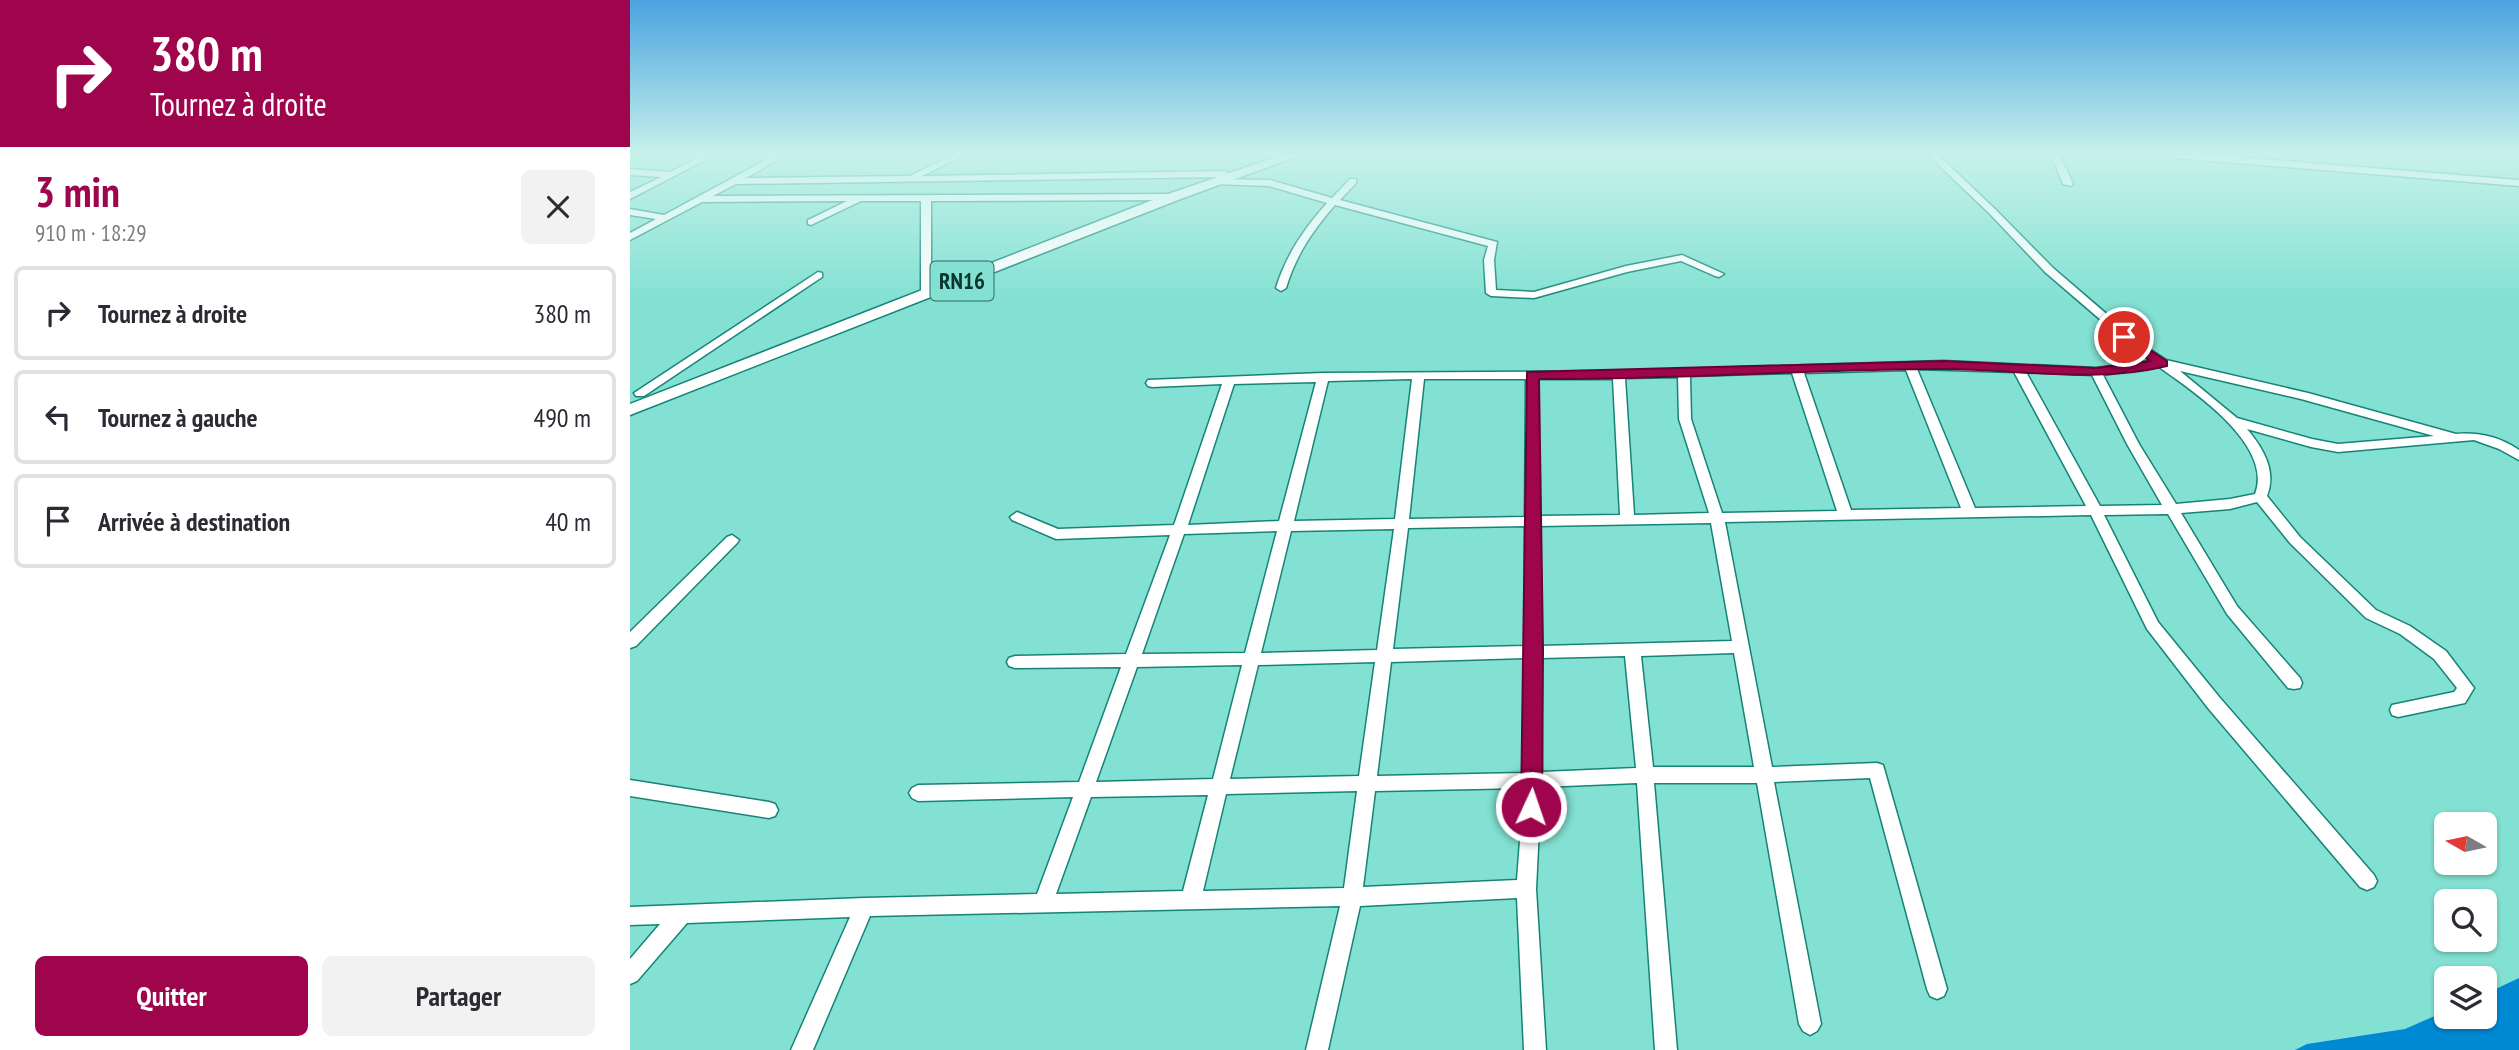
<!DOCTYPE html>
<html lang="fr">
<meta charset="utf-8">
<style>
body{margin:0;font-family:"PT Sans Narrow",sans-serif;background:#f2f2f3;color:#2b2b33;height:100vh;display:flex;flex-direction:column;font-size:26px;white-space:nowrap}
*{box-sizing:border-box;margin:0}
p{font-size:23px;color:#7c7c81}
.icon{flex:none;width:38px;height:38px;fill:none;stroke:currentColor;stroke-width:2;stroke-linecap:round;stroke-linejoin:round}
.map{position:relative;flex:1;overflow:hidden}
.panel{display:flex;flex-direction:column;background:#fff;width:630px}
.panel>*{flex:none}
.hud{background:#9e054c;color:#fff;overflow:hidden}
.needle{width:46px;rotate:279deg}
.tools{position:absolute;left:1804px;top:812px;display:grid;gap:14px}
.tools a{display:grid;place-items:center;width:63px;height:63px;border-radius:10px;background:#fff;box-shadow:0 2px 5px #0004;font-size:35px}
.pin{position:absolute;display:grid;place-items:center;width:60px;height:60px;color:#fff;margin:-30px;border:4px solid #fff;border-radius:50%;box-shadow:0 2px 7px #0007}
.me{position:absolute;width:77px;margin:-38px;rotate:3deg;stroke-linejoin:round;filter:drop-shadow(0 0 5px #0008)}
.turn{display:flex;align-items:center;gap:24px;height:147px;padding:0 35px;font-size:32px}
.turn .icon{width:91px;height:91px;stroke-width:2.5}
.turn b{display:block;font-size:49px;line-height:60px}
.round{display:grid;place-items:center;flex:none;width:74px;height:74px;border-radius:10px;background:#f2f2f3}
.headline{display:flex;align-items:center;justify-content:space-between;height:119px;padding:0 35px}
h1{font-size:42px;font-weight:600;line-height:52px;color:#9e054c}
.cta{display:flex;gap:14px;margin-top:auto;padding:14px 35px}
.cta a{flex:1;height:80px;border-radius:10px;background:#9e054c;color:#fff;font-size:28px;font-weight:600;line-height:80px;text-align:center}
.cta a+a{background:#f2f2f3;color:#2b2b33}
ul{padding:0;list-style:none}
li{display:flex;align-items:center;gap:21px;height:94px;margin:0 14px 10px;padding:0 21px;border:4px solid #e1e1e2;border-radius:10px}
li div{flex:1}
li b{display:block;font-size:26px}
li em{font-style:normal}
main{display:flex;flex:1;min-height:0}
.map>svg:first-child{display:block}
.water{fill:#0089d3}
.lines{fill:none;stroke-linecap:round;stroke-linejoin:round}
.minor-casing{stroke:#168377;stroke-width:3}
.major-casing{stroke:#168377;stroke-width:3}
.minor{fill:#fff;fill-rule:evenodd}
.major{fill:#fff;fill-rule:evenodd}
.route{fill:#9e054c;stroke:#670331;stroke-width:2}
.labels{text-anchor:middle;stroke-width:6;stroke-linejoin:round;paint-order:stroke}
.shield{fill:#82e1d2;stroke:#2f6961;stroke-width:2}
.shield-label{font-size:23px;font-weight:bold;fill:#0b3530}
</style>
<main>
<section class="panel">
<div class="hud">
<div class="turn"><svg class="icon" aria-label="right" viewBox="0 0 24 24"><path d="M7 20v-9h11M14 6l5 5-5 5"/></svg><div><b>380 m</b>Tournez à droite</div></div>
</div>
<div class="headline"><div><h1>3 min</h1><p>910 m · 18:29</p></div><a class="round"><svg class="icon" aria-label="close" viewBox="0 0 24 24"><path d="M6 6l12 12M18 6L6 18"/></svg></a></div>
<ul>
<li><svg class="icon" aria-label="right" viewBox="0 0 24 24"><path d="M7 20v-9h11M14 6l5 5-5 5"/></svg><div><b>Tournez à droite</b></div><em>380 m</em></li>
<li><svg class="icon" aria-label="left" viewBox="0 0 24 24"><path d="M17 20v-9H6M10 6l-5 5 5 5"/></svg><div><b>Tournez à gauche</b></div><em>490 m</em></li>
<li><svg class="icon" aria-label="arrive" viewBox="0 0 24 24"><path d="M6 21V4h12l-3 4 3 4H6"/></svg><div><b>Arrivée à destination</b></div><em>40 m</em></li>
</ul>
<div class="cta"><a>Quitter</a><a>Partager</a></div>
</section>
<div class="map">
<svg width="1889" height="1050" viewBox="0 0 1889 1050">
<rect width="100%" height="100%" fill="#82e1d2"/>
<!-- water -->
<polygon class="water" points="1889,978 1889,1050 1665,1050 1677,1044 1775,1029 1816,1011 1816,1017 1855,1017 1855,994"/>
<g class="lines">
<!-- minor casing -->
<g class="minor-casing">
<g id="minor">
<polygon points="73,155 85,155 0,199 0,192 31,177 0,175 0,169 40,172"/>
<polygon points="145,155 156,155 116,178 280,176 323,155 335,155 292,176 595,171 599,174 595,177 106,184 83,196 543,194 548,197 543,200 301,201 301,295 296,298 291,295 291,201 231,201 181,225 178,224 178,220 217,201 72,202 0,240 0,233 26,219 0,215 0,209 34,215"/>
<path d="M1298,155H1308L1365,209L1423,268L1494,329L1498,335L1536,360L1678,393L1826,434C1849,432 1870,437 1889,450V460L1869,449L1844,440L1708,452L1681,447L1617,429C1633,448 1647,471 1637,496L1670,537L1746,610L1780,626L1816,651L1844,688L1835,703L1768,717L1762,715L1760,710L1762,705L1824,692L1827,688L1804,659L1770,634L1736,618L1660,543L1627,502L1600,509L1551,513L1607,606L1670,678L1672,683L1670,688L1664,689L1658,688L1597,614L1538,514L1474,515L1528,622L1590,698L1744,875L1747,881L1744,887L1737,890L1730,887L1578,708L1517,629L1461,515L1095,522L1142,767L1247,763L1253,765L1317,989L1314,996L1307,999L1300,996L1297,989L1240,778L1144,782L1191,1024L1187,1031L1180,1035L1173,1031L1169,1024L1127,783H1024L1047,1050H1025L1007,783L911,787L906,889L916,1050H894L887,898L730,906L698,1050H676L710,906L240,916L183,1050H161L220,917L57,923L7,981L0,984V959L30,924L0,925V907L234,898L407,894L443,797L288,801L282,798L279,793L282,788L288,785L449,782L491,667L385,668L379,666L377,662L379,658L385,656L496,654L540,535L426,539L382,520L380,517L387,512L428,529L544,525L592,384L522,387L518,386L516,383L518,380L693,373L989,371L1314,361L1466,368L1521,361L1490,339L1486,333L1415,272L1359,213ZM1529,367C1563,391 1644,445 1625,494L1600,499L1546,504L1509,444L1473,375ZM1287,369L1384,372L1456,506L1345,508ZM1276,370L1331,508L1221,510L1174,373ZM1550,371L1671,399L1804,436L1708,444L1682,439L1607,418ZM1396,372L1462,375L1497,444L1532,505L1470,506ZM1162,373L1207,511L1092,513L1061,419L1060,376ZM1048,377L1049,419L1079,513L1004,515L995,378ZM782,379L765,519L664,521L698,381ZM794,379H896L895,517L779,519ZM908,379H983L990,515L909,516ZM686,382L649,521L558,525L604,384ZM1081,523L1102,641L911,646L909,526ZM895,526V646L763,649L778,528ZM764,529L747,650L631,653L661,531ZM647,531L615,653L512,654L554,534ZM1104,653L1124,767H1023L1011,656ZM995,656L1006,768L912,772L911,658ZM895,658L894,773L747,776L761,662ZM745,662L729,776L600,779L628,665ZM612,665L583,779L466,782L507,667ZM894,788L887,880L733,887L745,791ZM727,791L714,888L573,891L596,794ZM578,795L553,891L426,894L461,797Z"/>
<polygon points="1421,155 1430,155 1443,184 1441,186 1433,184"/>
<polygon points="1540,155 1581,155 1889,180 1889,186 1544,158"/>
<path d="M582,179L640,180L702,198L720,179H726V183L710,200L867,242L864,260L866,290L904,292L996,266L1052,255L1094,274L1089,277L1085,276L1051,261L997,272L904,298L861,296L856,293L854,260L858,246L705,205C683,230 666,255 656,288L651,291L646,288C656,255 674,229 697,203L639,186L585,184L580,181Z"/>
<polygon points="188,272 192,273 192,277 14,396 6,396 4,393"/>
<polygon points="102,535 109,540 107,543 6,646 0,648 0,632 97,537"/>
<polygon points="0,780 139,802 145,804 148,810 145,816 139,818 0,796"/>
</g>
</g>
<!-- major casing -->
<g class="major-casing">
<polygon id="major" points="652,155 671,155 548,200 0,415 0,404 538,194"/>
</g>
<!-- minor -->
<use href="#minor" class="minor"/>
<!-- major -->
<use href="#major" class="major"/>
</g>
<!-- sky -->
<linearGradient id="sky" x2="0" y2="1"><stop stop-color="#4ba3e0"/><stop offset="0.51" stop-color="#c7f2eb"/><stop offset="1" stop-color="#c7f2eb" stop-opacity="0"/></linearGradient>
<rect width="1889" height="302" fill="url(#sky)"/>
<!-- route -->
<path class="route" d="M1494,333L1537,361V366C1463,384 1388,369 1314,369C1179,369 1044,380 909,379L913,650L912,807L909,814L901,816L894,814L891,807L897,372L1314,361L1466,368L1520,361L1490,340L1488,337Z"/>
<g class="labels">
<!-- shield labels -->
<rect class="shield" x="300.5" y="261.5" width="63" height="39" rx="5"/>
<g class="shield-label">
<text x="332" y="289">RN16</text>
</g>
</g>
</svg>
<div class="tools">
<a><svg class="needle" viewBox="-14 -14 28 28"><path d="M0-13l5 13h-10z" fill="#e53935"/><path d="M0 13l5-13h-10z" fill="#7c7c81"/></svg></a>
<a><svg class="icon" aria-label="search" viewBox="0 0 24 24"><circle cx="10" cy="10" r="6"/><path d="M15 15l6 6"/></svg></a>
<a><svg class="icon" aria-label="layers" viewBox="0 0 24 24"><path d="M12 4l9 5-9 5-9-5zM3 14l9 5 9-5"/></svg></a>
</div>
<div class="pin" style="left:1494px;top:337px;background:#d93025"><svg class="icon" aria-label="arrive" viewBox="0 0 24 24"><path d="M6 21V4h12l-3 4 3 4H6"/></svg></div>
<svg class="me" style="left:901px;top:807px" viewBox="-20 -20 40 40"><circle r="17" fill="#9e054c" stroke="#fff" stroke-width="3"/><path d="M0-11L8 9 0 5-8 9z" fill="#fff"/></svg>
</div>
</main>
